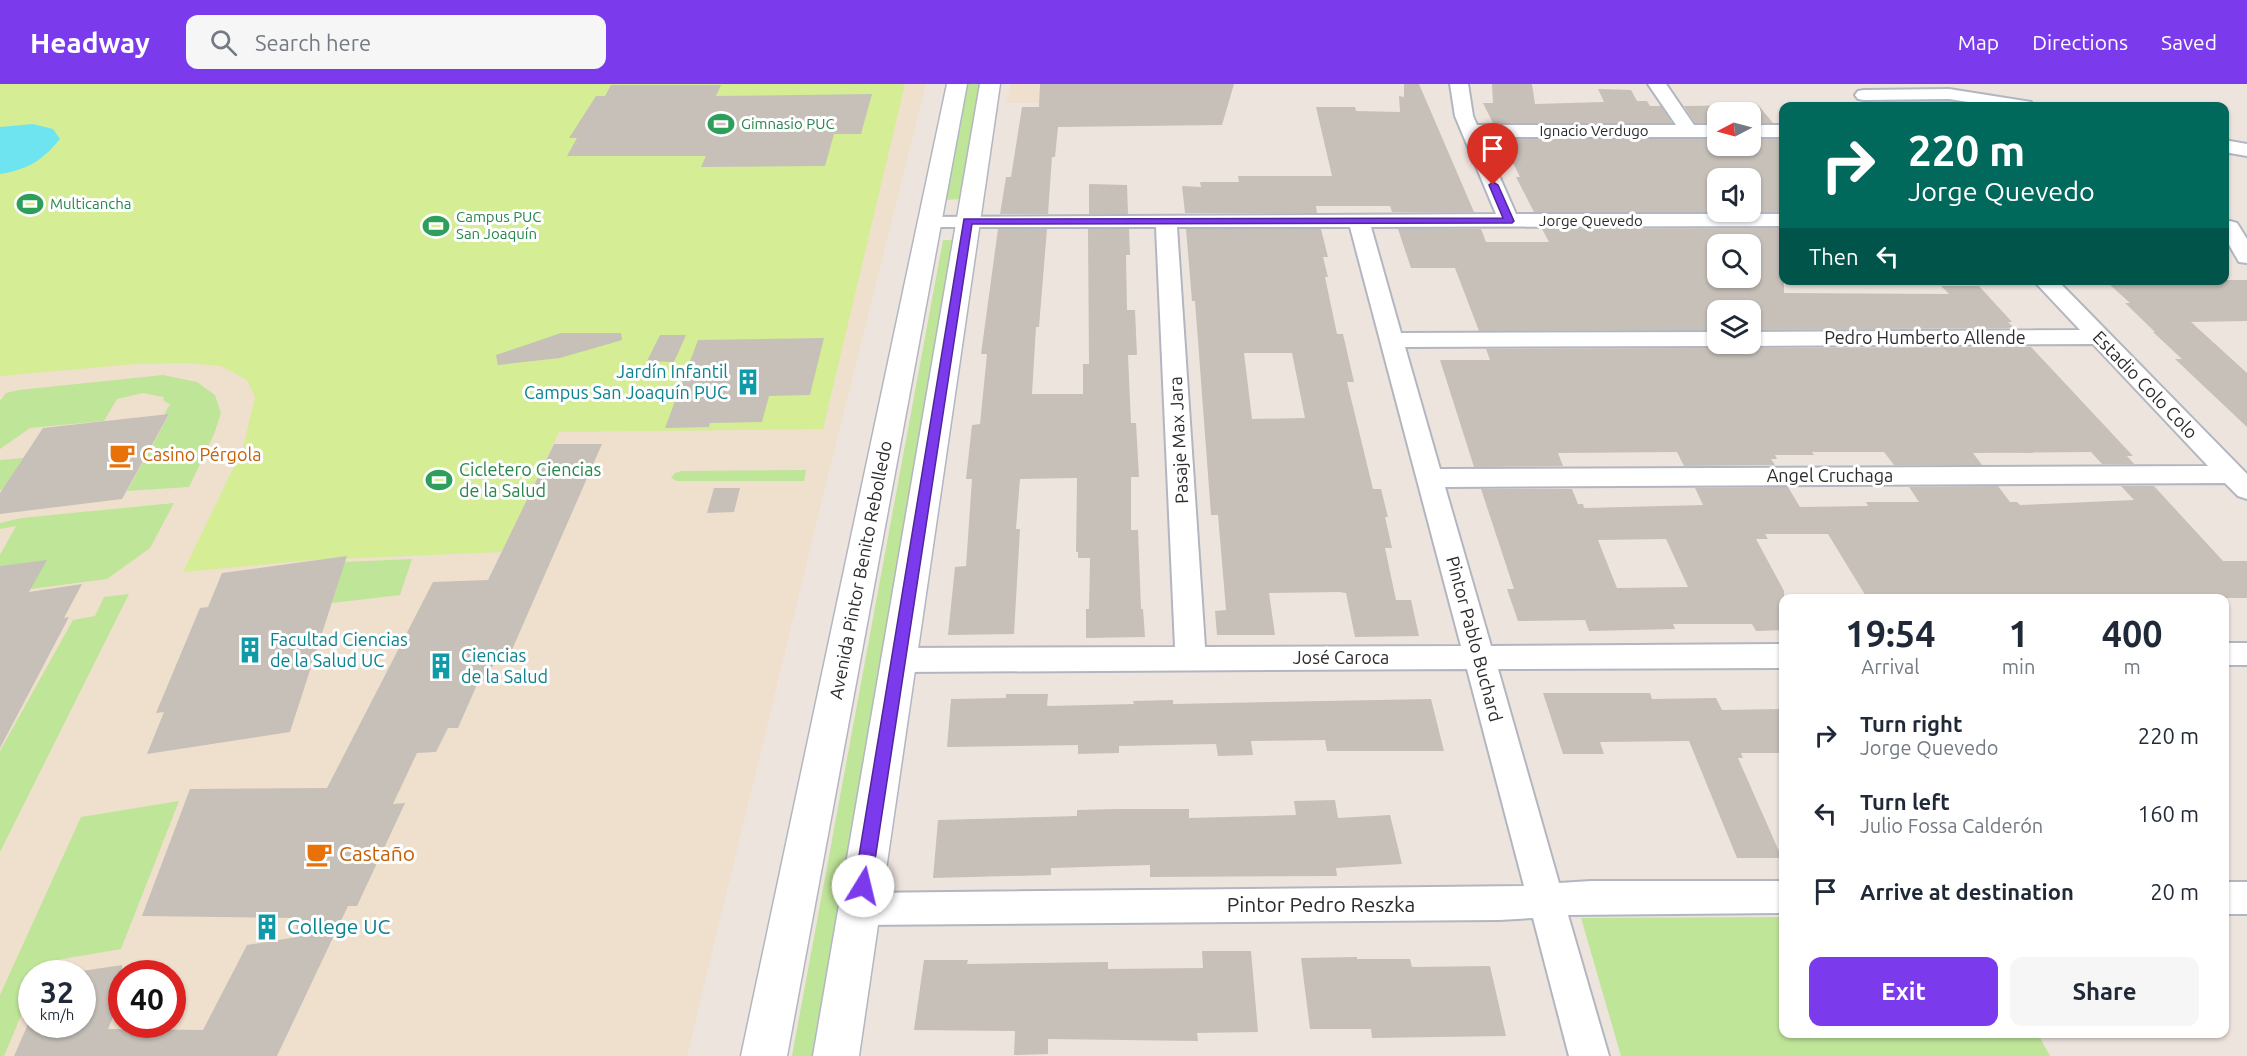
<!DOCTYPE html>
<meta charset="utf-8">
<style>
body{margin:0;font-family:Ubuntu,sans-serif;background:#f6f6f7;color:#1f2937;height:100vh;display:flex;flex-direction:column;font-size:22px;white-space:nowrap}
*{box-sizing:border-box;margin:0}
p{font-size:20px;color:#747a83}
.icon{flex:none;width:33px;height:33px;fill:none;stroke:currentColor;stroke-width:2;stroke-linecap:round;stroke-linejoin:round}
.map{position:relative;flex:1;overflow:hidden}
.sheet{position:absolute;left:1779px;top:510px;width:450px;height:444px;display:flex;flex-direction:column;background:#fff;border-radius:12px;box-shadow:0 2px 4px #0004}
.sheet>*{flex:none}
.hud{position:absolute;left:1779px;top:18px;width:450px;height:183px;border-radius:12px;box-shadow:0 2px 4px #0004;background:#00695c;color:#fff;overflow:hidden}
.needle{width:39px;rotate:264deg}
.fabs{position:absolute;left:1707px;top:18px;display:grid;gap:12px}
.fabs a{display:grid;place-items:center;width:54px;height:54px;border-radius:12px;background:#fff;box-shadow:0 2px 4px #0004;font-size:30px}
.speed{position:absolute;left:18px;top:876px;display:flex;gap:12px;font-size:30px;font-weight:700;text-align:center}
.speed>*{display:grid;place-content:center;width:78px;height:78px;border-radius:50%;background:#fff;box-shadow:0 2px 4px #0004;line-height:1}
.speed small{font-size:15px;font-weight:400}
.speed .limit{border:9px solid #d22;background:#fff;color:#111}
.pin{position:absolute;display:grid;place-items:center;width:51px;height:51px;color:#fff;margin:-62px -26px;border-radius:50% 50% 50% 0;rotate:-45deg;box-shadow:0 0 6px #0007}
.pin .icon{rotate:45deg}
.me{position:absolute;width:66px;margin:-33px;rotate:9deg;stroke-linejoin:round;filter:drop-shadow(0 0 4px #0008)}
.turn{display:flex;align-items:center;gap:21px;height:126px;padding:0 30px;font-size:27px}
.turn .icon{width:78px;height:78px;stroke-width:2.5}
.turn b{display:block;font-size:42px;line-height:51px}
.then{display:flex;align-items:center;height:57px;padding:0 30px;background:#0003;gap:12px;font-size:22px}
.eta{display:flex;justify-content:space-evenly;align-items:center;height:102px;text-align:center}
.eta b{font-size:36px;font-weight:700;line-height:42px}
.action{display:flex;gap:12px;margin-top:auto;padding:12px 30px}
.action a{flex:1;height:69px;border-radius:12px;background:#7c3aed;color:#fff;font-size:24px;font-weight:700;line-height:69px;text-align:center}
.action a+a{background:#f6f6f7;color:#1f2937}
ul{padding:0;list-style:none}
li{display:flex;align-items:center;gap:18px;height:78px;padding:0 30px}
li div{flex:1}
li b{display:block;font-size:22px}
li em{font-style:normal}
header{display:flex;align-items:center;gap:36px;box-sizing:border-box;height:84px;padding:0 30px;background:#7c3aed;color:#fff}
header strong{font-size:28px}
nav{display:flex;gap:33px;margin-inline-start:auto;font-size:21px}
.search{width:420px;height:54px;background:#f6f6f7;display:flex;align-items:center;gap:15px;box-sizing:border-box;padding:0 21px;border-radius:12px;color:#747a83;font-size:22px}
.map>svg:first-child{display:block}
.education{fill:#efdfcd;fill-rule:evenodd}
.green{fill:#bfe599}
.pitch{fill:#d5ed95}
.water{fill:#6fe4f1}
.building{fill:#c6c0b9;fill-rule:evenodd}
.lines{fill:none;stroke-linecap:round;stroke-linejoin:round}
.minor-casing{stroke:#b2b6c0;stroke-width:4}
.tertiary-casing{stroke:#b2b6c0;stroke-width:3}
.minor{fill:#fff;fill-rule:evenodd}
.tertiary{fill:#fff;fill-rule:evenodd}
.route{fill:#7c3aed;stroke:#51269a;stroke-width:1.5}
.labels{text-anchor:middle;stroke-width:6;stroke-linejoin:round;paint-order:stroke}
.far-leisure-label{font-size:15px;fill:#27864d;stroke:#fff;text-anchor:start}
.far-street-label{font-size:15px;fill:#2c2c2c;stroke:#fff}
.street-label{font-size:18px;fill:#2c2c2c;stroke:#fff}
.culture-label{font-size:18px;fill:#0d838f;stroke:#fff;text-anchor:start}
.food-label{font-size:18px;fill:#c56008;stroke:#fff;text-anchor:start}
.leisure-label{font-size:18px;fill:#27864d;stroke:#fff;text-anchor:start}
.near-food-label{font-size:21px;fill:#c56008;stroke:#fff;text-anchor:start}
.near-street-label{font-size:21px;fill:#2c2c2c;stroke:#fff}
.near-culture-label{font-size:21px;fill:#0d838f;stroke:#fff;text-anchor:start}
</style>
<header>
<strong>Headway</strong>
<div class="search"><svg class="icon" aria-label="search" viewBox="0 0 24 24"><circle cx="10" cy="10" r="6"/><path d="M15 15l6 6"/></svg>Search here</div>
<nav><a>Map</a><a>Directions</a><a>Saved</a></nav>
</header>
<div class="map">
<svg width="2247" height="972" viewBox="0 0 2247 972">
<rect width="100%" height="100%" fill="#eee4de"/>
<!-- education -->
<g class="education">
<path d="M0,0H926L822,416L687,972H0ZM32,890H82V940H32ZM122,890H172V940H122Z"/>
<polygon points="1011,0 1195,0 1196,18 1006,19"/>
</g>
<!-- green -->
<g class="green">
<polygon points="966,0 981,0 961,115 944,116"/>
<polygon points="1899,12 1962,14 1962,22 1890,22 1883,16"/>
<polygon points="943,156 953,156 814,972 792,972"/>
<polygon points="163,291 197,298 215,311 221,329 214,350 189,403 127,407 169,331 164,331 170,320 164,317 163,313 143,309 117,315 104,337 30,344 0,365 0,317 6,309 19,306"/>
<polygon points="23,374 2,406 0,406 0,376"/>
<polygon points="806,386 804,397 677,397 671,394 675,389 681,387"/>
<polygon points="174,419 150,464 107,495 0,509 0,471 16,442 0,445 0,439 21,434"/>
<polygon points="412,475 400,511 332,519 344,478"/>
<polygon points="129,510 0,768 0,667 73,536 95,532 104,513"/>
<polygon points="179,717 121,865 45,878 40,889 32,890 31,908 4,972 0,972 0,911 81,733"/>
<polygon points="1783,833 1784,950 2038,950 2050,972 1621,972 1581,834"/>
</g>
<!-- pitch -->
<polygon class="pitch" points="0,0 905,0 823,345 559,348 502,468 313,476 183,488 243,364 255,313 247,296 221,282 186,279 135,280 0,292"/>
<!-- water -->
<path class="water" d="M33,40L53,45L60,55C43,76 27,86 0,90V43Z"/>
<!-- building -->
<g class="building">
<polygon points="1040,0 1234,0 1222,41 1058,43 1055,73 1052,73 1048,130 1000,130 1006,93 1011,93 1022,23 1039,23"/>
<polygon points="1404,0 1419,0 1474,128 1392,128 1390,122 1316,122 1317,129 1185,129 1182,102 1201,103 1200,98 1239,98 1238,92 1332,92 1316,23 1355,23 1356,27 1400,28 1399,12 1404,13"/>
<polygon points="1492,0 1532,0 1535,20 1604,18 1598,5 1631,6 1637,17 1647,17 1650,22 1661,22 1672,39 1493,39 1483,19 1493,19"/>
<polygon points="611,1 721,1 716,12 872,10 861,50 834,50 825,82 701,83 706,72 567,72 577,54 569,54 596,12 605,12"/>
<polygon points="1758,21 1773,39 1750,39 1750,28 1718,28 1718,39 1695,39 1684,22"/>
<path d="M1501,55H1718V62H1750V55H1784V128H1534L1516,93H1520ZM1718,94H1750V128H1718Z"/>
<polygon points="1089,100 1127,101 1128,130 1089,130"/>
<path d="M1784,144V209L1949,210L1941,202H1979L2012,238H2008L2014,244L1750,246V226H1718V246L1479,247L1455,184H1411L1398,145H1481L1486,158H1549L1542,145ZM1718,160H1750V194H1718Z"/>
<polygon points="998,145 1047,145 1039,243 1036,243 1032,310 1083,310 1083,280 1089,280 1088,145 1129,145 1130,171 1126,171 1127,226 1135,226 1137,271 1128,271 1131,339 1136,339 1139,393 1131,393 1131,446 1138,446 1141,525 1143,525 1145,553 1086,554 1086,525 1089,525 1090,474 1078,474 1078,468 1076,468 1077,394 1020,395 1016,445 1020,445 1014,550 948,551 955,483 966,482 972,395 966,395 972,341 980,340 987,270 981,270"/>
<path d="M1186,145H1321L1328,173H1323L1328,193H1325L1337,250H1343L1354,298H1347L1373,405H1381L1388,433H1385L1392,464H1385L1396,516H1411L1419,552L1355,553L1346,509L1339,508L1269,509L1275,551H1217L1215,527L1226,526L1218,431H1211L1195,217H1192ZM1244,269H1292L1305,334L1252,335Z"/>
<polygon points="2187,196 2247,196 2247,237 2191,238 2247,289 2247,343 2175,275 2182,275 2153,248 2155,248 2125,219 2130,219 2109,200 2190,199"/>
<polygon points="561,249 621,249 622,256 560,274 498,281 496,271"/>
<polygon points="660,251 686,251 674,278 647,277"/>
<polygon points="824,254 810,311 769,312 762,338 710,339 709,343 665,344 698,256"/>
<polygon points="1729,260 1739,260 1741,262 1750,264 2031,263 2133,372 2127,372 2134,380 2102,380 2091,368 1973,369 1982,381 1894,381 1884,368 1812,368 1814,371 1775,371 1777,375 1771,375 1775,381 1684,382 1677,368 1558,369 1563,382 1474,383 1440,276 1490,276 1486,265 1718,264"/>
<polygon points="169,330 122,415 0,430 0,409 43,344"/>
<polygon points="554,360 602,360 511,568 499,568 486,597 479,596 458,644 448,644 436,668 417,669 393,720 405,719 357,822 348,822 277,972 14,972 28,940 82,940 82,887 122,881 122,912 108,945 203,946 247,861 297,853 296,834 142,832 190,705 327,704 433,498 488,496"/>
<path d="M1998,402L2010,418H2017L2020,421L2134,416L2121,402H2154L2223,477H2247V514H1867L1828,450H1765L1768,455H1756L1784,507V546L1756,547L1752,540H1673L1675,545L1589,547L1585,536L1518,537L1507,505H1514L1481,405H1572L1578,420H1583L1584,424L1703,421L1695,404L1788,403L1800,423L1868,422L1866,418H1919L1909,403ZM1666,455L1688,503L1617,504L1598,456Z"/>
<polygon points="714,404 740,404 734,428 707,429"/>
<polygon points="347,472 290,648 147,670 164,628 156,629 200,524 208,523 222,489"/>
<polygon points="47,476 29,508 82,500 64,534 69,533 0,664 0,482"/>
<polygon points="1543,609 1650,609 1652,615 1716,614 1722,626 1784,625 1784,669 1741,669 1743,674 1738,674 1782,774 1737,774 1689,657 1600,658 1604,670 1563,670"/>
<polygon points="1006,610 1048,610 1047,622 1134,620 1133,617 1173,616 1173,620 1431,615 1444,667 1327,667 1325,656 1251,657 1253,671 1218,672 1216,660 1119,662 1119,669 1078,670 1078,661 947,663 951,615 1006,614"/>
<polygon points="1335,716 1338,734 1390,731 1402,780 1336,784 1337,792 1150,793 1150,781 1051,784 1051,791 933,794 938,736 1077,732 1077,726 1118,725 1189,725 1189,734 1296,731 1294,717"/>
<polygon points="1202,867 1251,867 1258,948 1197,949 1198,957 1048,955 1048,970 1014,971 1015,947 914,946 924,876 968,876 967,880 1108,878 1108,885 1203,884"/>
<polygon points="1357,873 1357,875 1410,875 1412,883 1490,882 1506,952 1372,954 1371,945 1310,945 1301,874"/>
</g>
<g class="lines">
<!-- minor casing -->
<g class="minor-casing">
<g id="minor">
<path d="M1450,0H1468L1473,32L1477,41H1676L1648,0H1666L1694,41H1718V53H1482L1516,130H1784V142L1371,143L1401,249L1718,248V260H1727L1718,262L1405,263L1440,385L2208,382L2093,260L1750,262L1741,260H1750V248L2080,246L2033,196H2057L2247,390V415L2238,412L2225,399L1445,403L1491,562L1784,560V584L1498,585L1559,799L1591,797H1784V829L1568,831L1609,972H1569L1533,834L1499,836L859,841L846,837L841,825L846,813L859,809L1524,802L1467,585L898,588L887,584L883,576L887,568L898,564L1175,563L1156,143H930L923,141L920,137L923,133L1496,130L1455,32ZM1177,143H1350L1461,562L1205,563Z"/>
<polygon points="1949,5 2025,17 2031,18 2034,22 1994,22 1949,15 1864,16 1858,15 1855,11 1858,7 1864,6"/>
<rect x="1750" y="41" width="34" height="12"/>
<polygon points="2224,56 2247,60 2247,72 2224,68"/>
<polygon points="2230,137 2237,139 2247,155 2247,179 2239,178 2224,152 2224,138"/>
<rect x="2224" y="559" width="23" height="22"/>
<rect x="2224" y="798" width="23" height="32"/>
</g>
</g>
<!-- tertiary casing -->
<g class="tertiary-casing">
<g id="tertiary">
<polygon points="947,0 967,0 787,972 741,972"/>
<polygon points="980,0 1000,0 859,972 813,972"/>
</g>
</g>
<!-- minor -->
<use href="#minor" class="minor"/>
<!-- tertiary -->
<use href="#tertiary" class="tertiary"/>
</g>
<!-- route -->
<polygon class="route" points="1493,98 1498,101 1514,137 1512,139 972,140 871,802 869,807 863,810 857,807 854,802 964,135 1503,134 1489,101"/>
<!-- icons -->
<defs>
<g id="stadium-bare" transform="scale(2.07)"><path d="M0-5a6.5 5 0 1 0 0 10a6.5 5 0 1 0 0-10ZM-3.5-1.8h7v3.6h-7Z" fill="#2e9e5b" stroke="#fff" stroke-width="2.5" paint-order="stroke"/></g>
<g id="building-bare" transform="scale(2.07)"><path d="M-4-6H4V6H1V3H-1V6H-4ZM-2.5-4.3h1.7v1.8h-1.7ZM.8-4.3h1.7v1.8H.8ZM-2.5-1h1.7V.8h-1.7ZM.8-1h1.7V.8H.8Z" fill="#0f9aa8" stroke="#fff" stroke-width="2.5" paint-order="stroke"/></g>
<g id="cafe-bare" transform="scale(2.07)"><path d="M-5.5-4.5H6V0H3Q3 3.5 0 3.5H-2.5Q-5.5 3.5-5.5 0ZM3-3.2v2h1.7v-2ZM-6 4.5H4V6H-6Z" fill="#e8710a" stroke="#fff" stroke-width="2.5" paint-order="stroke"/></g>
</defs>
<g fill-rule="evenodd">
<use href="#stadium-bare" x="721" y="40"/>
<use href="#stadium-bare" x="30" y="120"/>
<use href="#stadium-bare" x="436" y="142"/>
<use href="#building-bare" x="748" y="298"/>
<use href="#cafe-bare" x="122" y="371"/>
<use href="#stadium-bare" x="439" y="396"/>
<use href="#building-bare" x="250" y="566"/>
<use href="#building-bare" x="441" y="582"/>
<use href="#cafe-bare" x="319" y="770"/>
<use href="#building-bare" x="267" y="843"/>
</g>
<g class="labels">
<!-- far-leisure labels -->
<g class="far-leisure-label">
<text x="741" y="45">Gimnasio PUC</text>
<text x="50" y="125">Multicancha</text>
<text x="456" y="138">Campus PUC<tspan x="456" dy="17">San Joaquín</tspan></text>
</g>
<!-- far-street labels -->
<g class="far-street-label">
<text x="1594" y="52">Ignacio Verdugo</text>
<text x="1591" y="142">Jorge Quevedo</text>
</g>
<!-- street labels -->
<g class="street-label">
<text x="1925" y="260">Pedro Humberto Allende</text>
<text transform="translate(2145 301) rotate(46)" y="6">Estadio Colo Colo</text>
<text transform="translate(1179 356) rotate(-93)" y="6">Pasaje Max Jara</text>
<text x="1830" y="398">Angel Cruchaga</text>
<text transform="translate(861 486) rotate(-79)" y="6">Avenida Pintor Benito Rebolledo</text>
<text transform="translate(1474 555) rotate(75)" y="6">Pintor Pablo Buchard</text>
<text x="1341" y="580">José Caroca</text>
</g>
<!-- culture labels -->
<g class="culture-label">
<text x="728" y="294" text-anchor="end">Jardín Infantil<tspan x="728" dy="21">Campus San Joaquín PUC</tspan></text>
<text x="270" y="562">Facultad Ciencias<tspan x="270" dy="21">de la Salud UC</tspan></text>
<text x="461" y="578">Ciencias<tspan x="461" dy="21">de la Salud</tspan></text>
</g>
<!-- food labels -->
<g class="food-label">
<text x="142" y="377">Casino Pérgola</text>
</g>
<!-- leisure labels -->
<g class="leisure-label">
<text x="459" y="392">Cicletero Ciencias<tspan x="459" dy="21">de la Salud</tspan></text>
</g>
<!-- near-food labels -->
<g class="near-food-label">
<text x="339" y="777">Castaño</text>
</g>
<!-- near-street labels -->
<g class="near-street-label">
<text x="1321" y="828">Pintor Pedro Reszka</text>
</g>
<!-- near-culture labels -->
<g class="near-culture-label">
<text x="287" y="850">College UC</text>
</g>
</g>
</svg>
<div class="fabs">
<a><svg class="needle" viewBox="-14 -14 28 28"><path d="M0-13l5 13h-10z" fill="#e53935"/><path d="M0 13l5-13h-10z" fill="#747a83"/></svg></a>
<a><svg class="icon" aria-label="sound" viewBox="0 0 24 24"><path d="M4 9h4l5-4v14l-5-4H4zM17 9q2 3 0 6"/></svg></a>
<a><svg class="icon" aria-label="search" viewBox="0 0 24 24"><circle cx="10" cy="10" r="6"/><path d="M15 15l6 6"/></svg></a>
<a><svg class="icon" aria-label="layers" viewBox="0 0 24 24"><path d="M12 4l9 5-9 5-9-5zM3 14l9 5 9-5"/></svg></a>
</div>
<div class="speed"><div>32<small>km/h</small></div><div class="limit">40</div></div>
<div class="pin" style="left:1493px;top:101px;background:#d93025"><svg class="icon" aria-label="arrive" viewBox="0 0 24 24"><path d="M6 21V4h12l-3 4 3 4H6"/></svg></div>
<svg class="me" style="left:863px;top:802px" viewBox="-20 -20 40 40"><circle r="19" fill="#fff"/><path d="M0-13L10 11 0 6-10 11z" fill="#7c3aed"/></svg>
<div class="hud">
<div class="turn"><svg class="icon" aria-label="right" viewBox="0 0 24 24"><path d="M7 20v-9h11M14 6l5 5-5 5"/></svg><div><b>220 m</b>Jorge Quevedo</div></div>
<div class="then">Then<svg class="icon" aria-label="left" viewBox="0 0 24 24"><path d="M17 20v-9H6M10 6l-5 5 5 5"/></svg></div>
</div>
<section class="sheet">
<div class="eta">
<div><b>19:54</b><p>Arrival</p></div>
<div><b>1</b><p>min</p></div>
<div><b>400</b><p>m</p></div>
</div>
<ul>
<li><svg class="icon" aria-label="right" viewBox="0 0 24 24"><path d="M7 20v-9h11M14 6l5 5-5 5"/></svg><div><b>Turn right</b><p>Jorge Quevedo</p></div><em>220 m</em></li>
<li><svg class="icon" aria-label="left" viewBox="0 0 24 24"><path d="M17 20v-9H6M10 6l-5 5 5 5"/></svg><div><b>Turn left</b><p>Julio Fossa Calderón</p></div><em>160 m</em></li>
<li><svg class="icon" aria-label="arrive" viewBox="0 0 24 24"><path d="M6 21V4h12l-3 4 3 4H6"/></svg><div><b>Arrive at destination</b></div><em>20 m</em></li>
</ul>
<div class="action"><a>Exit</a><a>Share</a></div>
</section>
</div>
